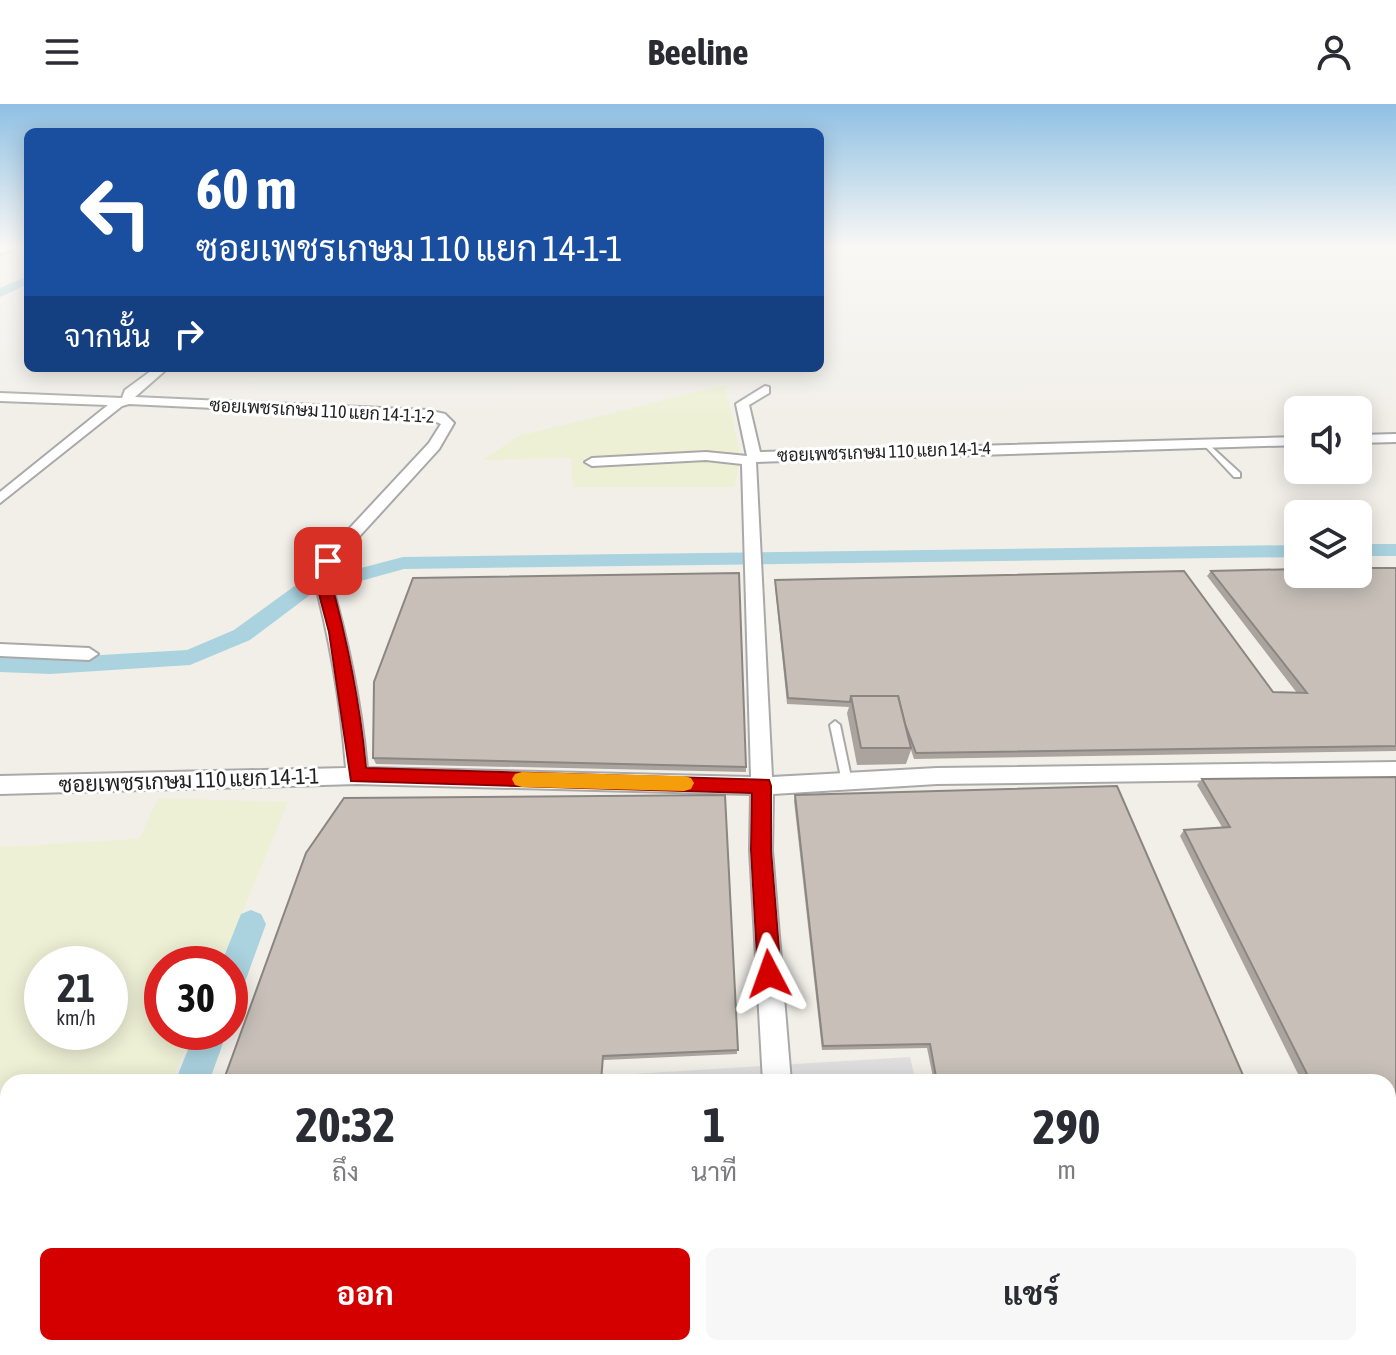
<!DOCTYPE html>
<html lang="th">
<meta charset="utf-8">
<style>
body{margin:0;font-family:"Asap Condensed",Sarabun,sans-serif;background:#f7f7f7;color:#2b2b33;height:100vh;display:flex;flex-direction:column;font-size:30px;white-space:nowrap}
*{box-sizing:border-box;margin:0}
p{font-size:26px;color:#7c7c81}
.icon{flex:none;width:44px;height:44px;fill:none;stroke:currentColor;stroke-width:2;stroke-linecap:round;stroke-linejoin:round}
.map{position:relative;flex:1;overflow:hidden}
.side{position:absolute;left:0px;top:970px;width:1396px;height:282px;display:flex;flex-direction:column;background:#fff;border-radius:24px 24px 0 0;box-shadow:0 4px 20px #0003}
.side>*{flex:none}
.banner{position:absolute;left:24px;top:24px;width:800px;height:244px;border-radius:12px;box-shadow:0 4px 20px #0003;background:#1a4fa0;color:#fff;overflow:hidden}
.buttons{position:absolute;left:1284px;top:292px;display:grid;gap:16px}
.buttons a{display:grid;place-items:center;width:88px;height:88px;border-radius:12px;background:#fff;box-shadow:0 4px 20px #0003;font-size:40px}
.speed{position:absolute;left:24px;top:842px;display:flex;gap:16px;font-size:40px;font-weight:700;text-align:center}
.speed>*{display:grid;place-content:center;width:104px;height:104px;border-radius:50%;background:#fff;box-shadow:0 4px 20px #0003;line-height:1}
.speed small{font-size:20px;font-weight:400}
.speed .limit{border:12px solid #d22;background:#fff;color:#111}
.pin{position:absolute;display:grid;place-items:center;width:68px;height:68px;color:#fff;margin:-34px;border-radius:16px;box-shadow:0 4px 12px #0006}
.me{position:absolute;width:88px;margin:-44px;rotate:356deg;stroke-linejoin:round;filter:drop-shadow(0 0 6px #0008)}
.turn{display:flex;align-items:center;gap:28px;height:168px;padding:0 40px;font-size:36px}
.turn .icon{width:104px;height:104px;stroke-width:2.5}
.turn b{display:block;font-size:56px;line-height:68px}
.then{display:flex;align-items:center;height:76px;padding:0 40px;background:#0003;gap:16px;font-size:30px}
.eta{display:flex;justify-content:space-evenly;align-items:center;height:136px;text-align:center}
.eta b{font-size:48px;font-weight:700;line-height:56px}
.button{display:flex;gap:16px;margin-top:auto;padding:16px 40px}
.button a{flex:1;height:92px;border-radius:12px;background:#d40000;color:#fff;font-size:32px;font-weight:700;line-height:92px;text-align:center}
.button a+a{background:#f7f7f7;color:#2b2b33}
header{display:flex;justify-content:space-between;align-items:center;height:104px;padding:0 40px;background:#fff;font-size:36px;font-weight:700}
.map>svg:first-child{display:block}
.residential{fill:#e0dfdf}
.farmland{fill:#eef0d5;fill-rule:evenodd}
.forest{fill:#add19e}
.wetland{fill:#c6e0d4}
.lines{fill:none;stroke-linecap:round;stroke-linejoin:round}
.canal{fill:#aad3df;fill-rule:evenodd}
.lane-casing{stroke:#a9a9a9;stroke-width:4}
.street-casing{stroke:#a9a9a9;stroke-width:4}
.lane{fill:#fff;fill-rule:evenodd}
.street{fill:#fff;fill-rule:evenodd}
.wall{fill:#aba49e}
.building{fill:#c7bfb8;stroke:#8b8681;stroke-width:2}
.route{fill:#d40000;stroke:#8a0000;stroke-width:2}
.slow{fill:#f59e0b}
.labels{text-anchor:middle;stroke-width:6;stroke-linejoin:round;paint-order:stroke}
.far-street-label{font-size:18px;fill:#222;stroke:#fff}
.street-label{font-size:22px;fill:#222;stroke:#fff}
</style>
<header><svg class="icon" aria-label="menu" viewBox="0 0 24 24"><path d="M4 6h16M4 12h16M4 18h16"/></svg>Beeline<svg class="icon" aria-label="person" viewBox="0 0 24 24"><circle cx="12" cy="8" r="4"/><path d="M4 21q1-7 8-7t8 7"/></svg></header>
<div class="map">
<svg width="1396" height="1251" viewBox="0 0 1396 1251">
<rect width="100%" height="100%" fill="#f2efe9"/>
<!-- residential -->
<g class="residential">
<polygon points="910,953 916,978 614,978 614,971"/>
<polygon points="1388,1166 1396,1180 1396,1251 743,1251 743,1244 1388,1244"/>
</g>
<!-- farmland -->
<g class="farmland">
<polygon points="725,281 740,349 735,383 573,383 571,354 483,356 518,332"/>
<path d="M158,694L288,698L221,860H162V928H192L171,978H8V1098L0,1100V743L139,735ZM42,860H110V928H42Z"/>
<polygon points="70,1244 743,1244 743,1251 67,1251"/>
</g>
<!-- forest -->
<polygon class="forest" points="1396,997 1396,1088 1388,1088 1388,998"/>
<!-- wetland -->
<polygon class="wetland" points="8,1098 8,1244 70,1244 67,1251 0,1251 0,1100"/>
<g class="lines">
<!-- canal -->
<g class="canal">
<polygon points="28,172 28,180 0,193 0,184"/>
<rect x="1358" y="440" width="38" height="12"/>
<polygon points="1298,441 1298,453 404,465 310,491 250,536 190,561 50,570 0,568 0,552 50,554 187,546 234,526 296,481 403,453"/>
<polygon points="251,806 261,810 266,820 241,889 230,893 230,860 221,860 241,810"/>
<polygon points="195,928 227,928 209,978 175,978"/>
<rect x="1388" y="1007" width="8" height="36"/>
</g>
<!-- lane casing -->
<g class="lane-casing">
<g id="lane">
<polygon points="1205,337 1240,369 1240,373 1234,373 1203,340 1203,338"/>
<polygon points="835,617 840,621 852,678 851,681 843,681 842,678 830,621"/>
</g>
</g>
<!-- street casing -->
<g class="street-casing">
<g id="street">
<polygon points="15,143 14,145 0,150 0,144"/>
<path d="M155,264H168L135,293L427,306L445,310L454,319L439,345L335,459L329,471C348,535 361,598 367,664L751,673L742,360L706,356L592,362L585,358L592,354L706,348L747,352L736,300L765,282L769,283V289L749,301L760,348L1298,333V341L756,358L772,673L937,664L1396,658V674L937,680L773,690L772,746L791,978H763L750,746L751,690L357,680L0,690V672L346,664C341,598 330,535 313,471L322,454L429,339L441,320L427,314L129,300L122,302L0,399V388L108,301L0,297V289L122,294L125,286Z"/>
<polygon points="1396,330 1396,338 1358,339 1358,331"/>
<polygon points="0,540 89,544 98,550 89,556 0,552"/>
<polygon points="777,1244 811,1244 812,1251 778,1251"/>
</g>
</g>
<!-- lane -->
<use href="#lane" class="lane"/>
<!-- street -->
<use href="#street" class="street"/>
</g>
<!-- wall -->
<g class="wall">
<polygon points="1396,464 1396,647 914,655 911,646 906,660 857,661 847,609 849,603 787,600 775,482 775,476 1273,588 1297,589 1207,472 1211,467"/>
<polygon points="373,654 746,663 746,668 376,660"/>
<polygon points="1396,673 1396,993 1388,993 1388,978 1302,978 1180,732 1184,726 1222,723 1197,681 1202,675"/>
<polygon points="725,691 737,950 604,956 223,978"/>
<polygon points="795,691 1246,978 934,978 927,944 822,946 794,697"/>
<polygon points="1388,1103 1396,1103 1396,1156 1388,1143"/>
</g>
<!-- building -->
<g class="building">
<polygon points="1358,464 1396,464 1396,642 916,649 905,620 898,592 851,592 850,598 788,594 775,476 1184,467 1273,588 1307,589 1211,467 1298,465 1298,470 1358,470"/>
<polygon points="739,469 746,663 373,654 374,578 413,474"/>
<polygon points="851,592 898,592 911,644 861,644"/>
<polygon points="1396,673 1396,989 1388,989 1388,978 1311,978 1184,726 1230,723 1202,675"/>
<polygon points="1117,682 1246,978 937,978 930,940 823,942 795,691"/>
<polygon points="725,691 738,946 603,952 601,978 223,978 306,749 344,694"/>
<polygon points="1388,1103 1396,1103 1396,1138 1388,1125"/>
</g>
<!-- sky -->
<linearGradient id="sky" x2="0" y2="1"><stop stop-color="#8fc0e4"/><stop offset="0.45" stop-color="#f9f8f5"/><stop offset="1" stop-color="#f9f8f5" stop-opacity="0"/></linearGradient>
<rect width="1396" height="318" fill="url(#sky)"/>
<!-- route -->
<path class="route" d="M328,453L336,457L329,471C347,535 360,598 366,664L769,676L771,682V746L781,870L778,878L769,881L761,878L758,870L751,746L752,689L351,677L329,528L314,471L323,454Z"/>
<!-- slow -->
<polygon class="slow" points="522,668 684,672 691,674 694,679 691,685 684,687 522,683 515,681 512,675 515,670"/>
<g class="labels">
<!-- far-street labels -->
<g class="far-street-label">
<text transform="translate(322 307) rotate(3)" y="6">ซอยเพชรเกษม 110 แยก 14-1-1-2</text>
<text transform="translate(884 348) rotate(-2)" y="6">ซอยเพชรเกษม 110 แยก 14-1-4</text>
</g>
<!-- street labels -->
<g class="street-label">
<text transform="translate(189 676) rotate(-2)" y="8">ซอยเพชรเกษม 110 แยก 14-1-1</text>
</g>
</g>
</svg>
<div class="buttons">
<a><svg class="icon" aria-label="sound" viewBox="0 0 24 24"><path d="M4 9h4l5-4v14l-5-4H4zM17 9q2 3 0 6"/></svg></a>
<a><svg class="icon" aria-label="layers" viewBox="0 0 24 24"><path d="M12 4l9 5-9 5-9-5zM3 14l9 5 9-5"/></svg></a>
</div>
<div class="speed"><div>21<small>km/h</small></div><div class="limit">30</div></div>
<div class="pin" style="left:328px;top:457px;background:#d93025"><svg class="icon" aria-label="arrive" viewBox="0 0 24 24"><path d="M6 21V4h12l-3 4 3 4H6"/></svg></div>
<svg class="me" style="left:769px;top:870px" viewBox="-20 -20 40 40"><path d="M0-17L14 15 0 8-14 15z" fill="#d40000" stroke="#fff" stroke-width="4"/></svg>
<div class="banner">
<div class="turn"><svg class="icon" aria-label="left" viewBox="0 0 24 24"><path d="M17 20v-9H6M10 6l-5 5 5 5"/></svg><div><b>60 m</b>ซอยเพชรเกษม 110 แยก 14-1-1</div></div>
<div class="then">จากนั้น<svg class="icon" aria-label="right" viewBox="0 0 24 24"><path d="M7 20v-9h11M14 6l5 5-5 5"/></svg></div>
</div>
<section class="side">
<div class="eta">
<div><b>20:32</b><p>ถึง</p></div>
<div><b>1</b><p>นาที</p></div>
<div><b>290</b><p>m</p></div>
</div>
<div class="button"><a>ออก</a><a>แชร์</a></div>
</section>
</div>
